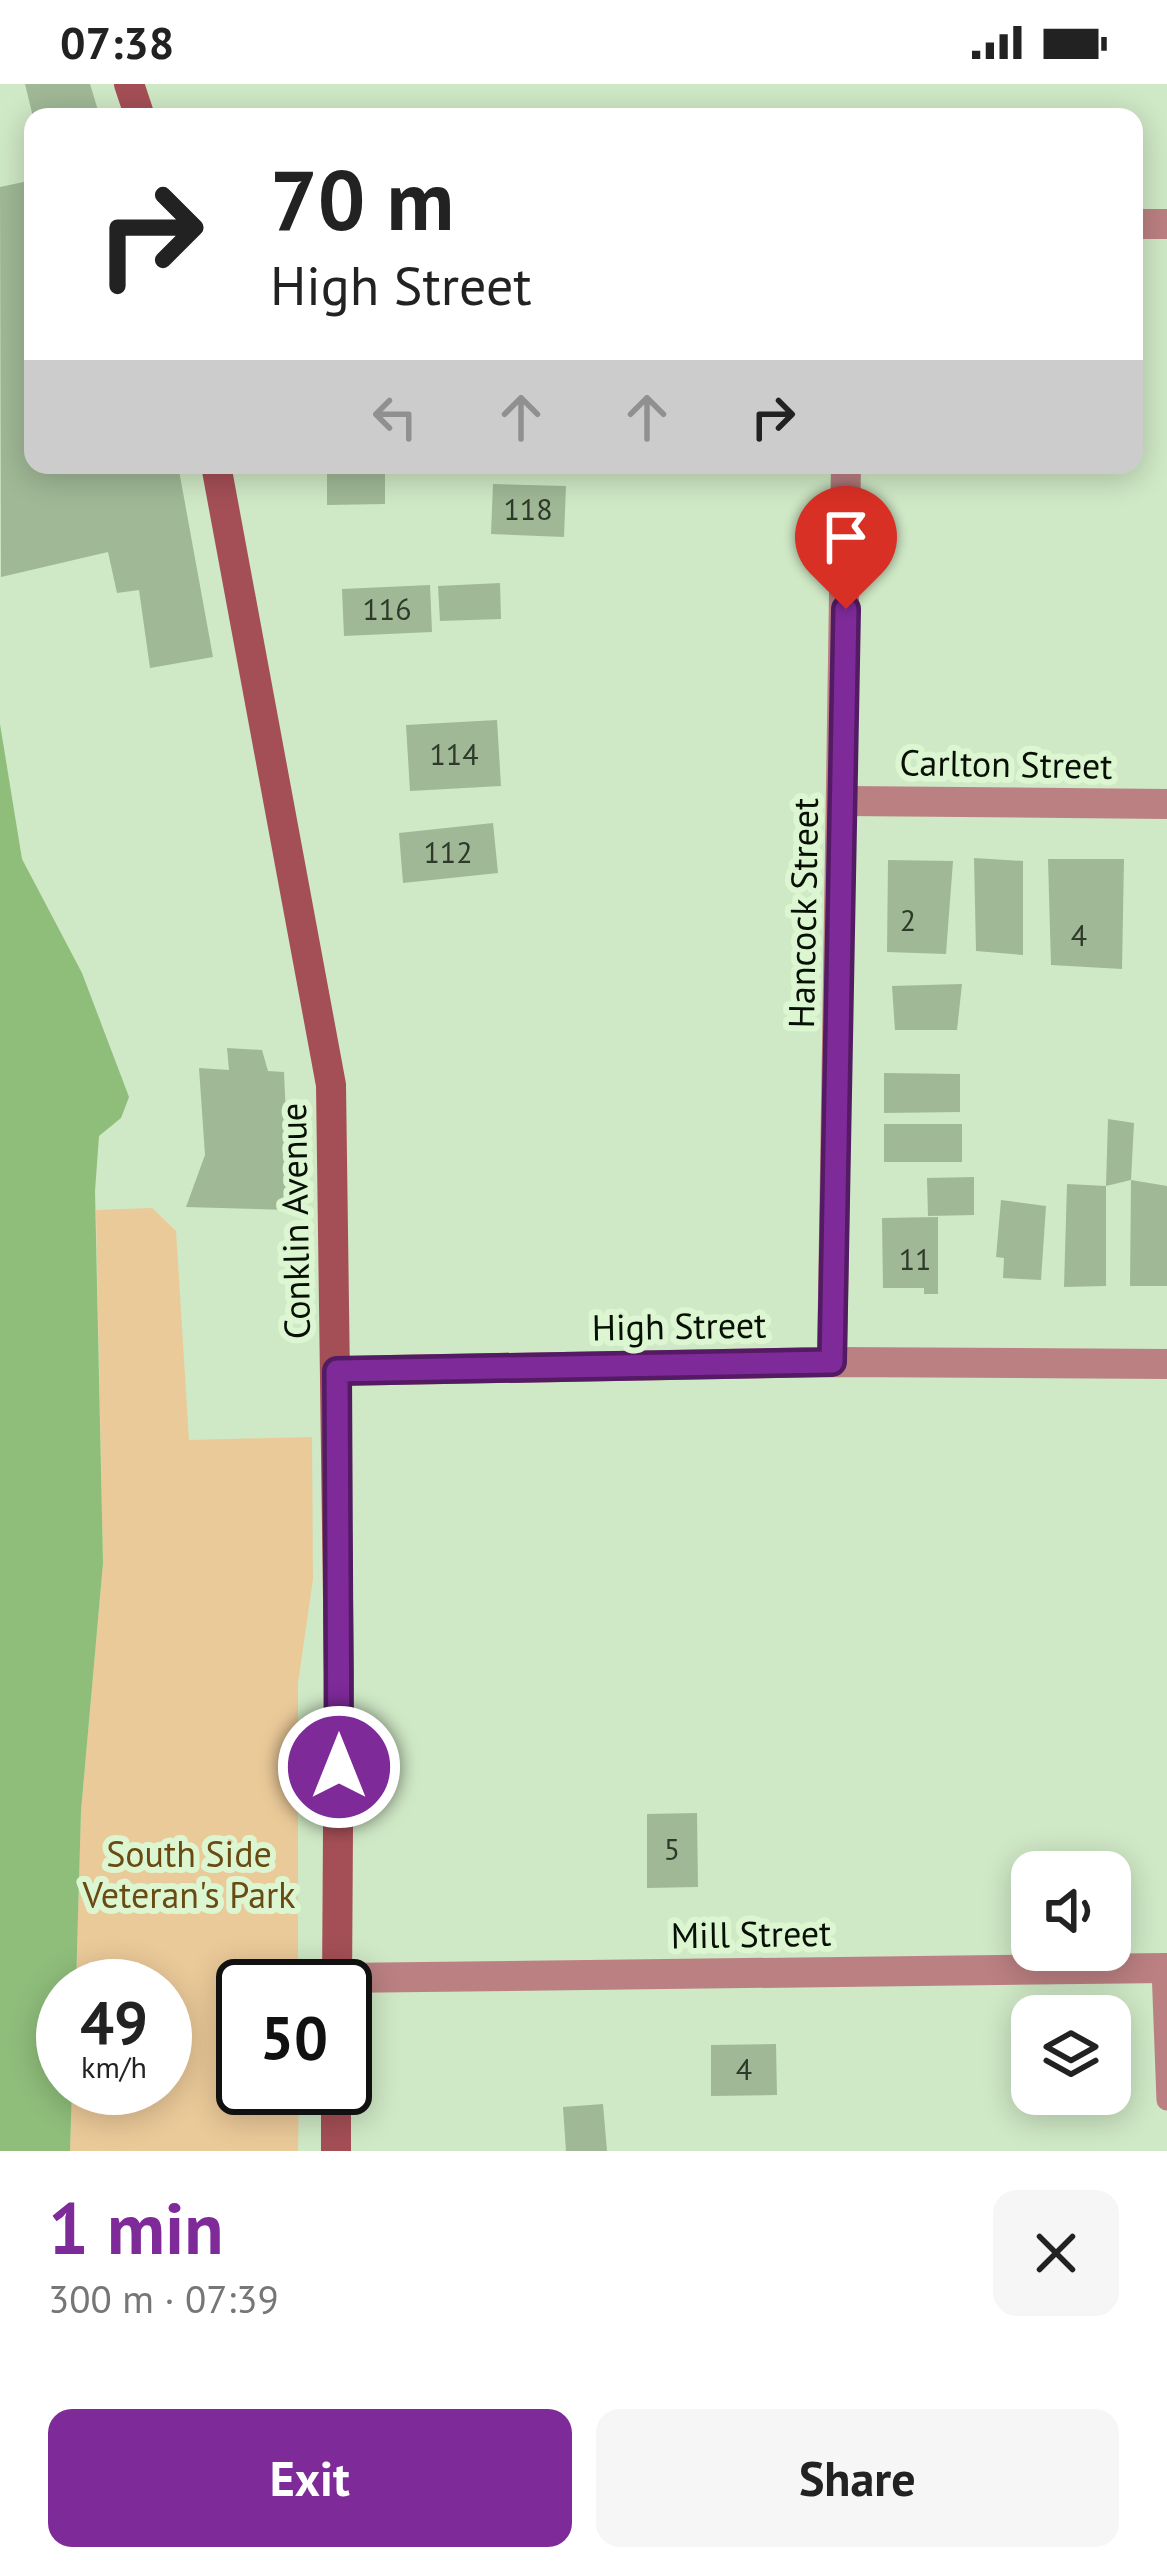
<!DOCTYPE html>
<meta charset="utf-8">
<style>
body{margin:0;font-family:"PT Sans",sans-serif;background:#f6f6f6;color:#222;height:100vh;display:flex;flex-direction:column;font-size:45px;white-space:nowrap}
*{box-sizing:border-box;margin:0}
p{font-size:39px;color:#767676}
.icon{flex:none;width:66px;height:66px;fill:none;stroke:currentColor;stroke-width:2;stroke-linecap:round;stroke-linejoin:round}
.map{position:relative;height:2067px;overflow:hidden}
.side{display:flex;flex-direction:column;background:#fff;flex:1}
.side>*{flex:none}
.banner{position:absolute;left:24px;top:24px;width:1119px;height:366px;border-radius:24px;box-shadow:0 6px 30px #0003;background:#fff;color:#222;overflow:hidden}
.buttons{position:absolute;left:1011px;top:1767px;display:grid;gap:24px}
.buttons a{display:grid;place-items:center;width:120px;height:120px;border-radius:24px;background:#fff;box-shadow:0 6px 30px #0003;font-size:60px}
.speed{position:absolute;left:36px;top:1875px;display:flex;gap:24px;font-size:60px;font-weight:700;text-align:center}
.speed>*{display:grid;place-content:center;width:156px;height:156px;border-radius:50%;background:#fff;box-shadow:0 6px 30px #0003;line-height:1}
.speed small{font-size:30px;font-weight:400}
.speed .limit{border:6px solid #111;border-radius:18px;background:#fff;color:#111}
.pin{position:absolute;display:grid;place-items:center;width:102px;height:102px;color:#fff;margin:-123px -51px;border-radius:50% 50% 50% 0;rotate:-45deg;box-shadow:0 0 12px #0007}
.pin .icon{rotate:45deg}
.me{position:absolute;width:132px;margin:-66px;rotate:0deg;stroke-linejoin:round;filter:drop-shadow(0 0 9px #0008)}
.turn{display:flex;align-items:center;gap:42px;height:252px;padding:0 48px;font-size:54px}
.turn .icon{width:156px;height:156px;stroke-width:2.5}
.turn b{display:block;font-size:84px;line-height:102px}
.lanes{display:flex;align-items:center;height:114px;padding:0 48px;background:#0003;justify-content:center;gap:60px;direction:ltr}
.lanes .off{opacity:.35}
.round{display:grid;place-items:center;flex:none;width:126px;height:126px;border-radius:24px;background:#f6f6f6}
.summary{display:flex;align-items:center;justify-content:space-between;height:204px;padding:0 48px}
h1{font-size:72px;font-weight:800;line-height:90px;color:#7e2a99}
.primary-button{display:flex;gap:24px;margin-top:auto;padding:24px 48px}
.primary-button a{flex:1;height:138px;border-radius:24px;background:#7e2a99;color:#fff;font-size:48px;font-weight:800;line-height:138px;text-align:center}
.primary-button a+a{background:#f6f6f6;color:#222}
.status{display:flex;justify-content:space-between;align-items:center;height:84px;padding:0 60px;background:#fff;direction:ltr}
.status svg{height:33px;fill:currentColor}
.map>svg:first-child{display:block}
.green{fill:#ebca99}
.water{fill:#8fbe7b}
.building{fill:#a0b896}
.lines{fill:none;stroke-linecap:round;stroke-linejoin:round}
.service{stroke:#bb8082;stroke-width:21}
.minor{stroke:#bb8082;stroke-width:30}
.secondary{stroke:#a44f56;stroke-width:30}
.route-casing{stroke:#521b63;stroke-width:30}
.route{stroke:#7e2a99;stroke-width:21}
.labels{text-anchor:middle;stroke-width:12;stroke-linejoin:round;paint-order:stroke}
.number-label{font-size:30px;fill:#2e3a29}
.street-label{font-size:36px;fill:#081005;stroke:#dcf6d2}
.park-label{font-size:36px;fill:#694a12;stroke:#dcf6d2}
</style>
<div class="status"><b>07:38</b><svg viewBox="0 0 49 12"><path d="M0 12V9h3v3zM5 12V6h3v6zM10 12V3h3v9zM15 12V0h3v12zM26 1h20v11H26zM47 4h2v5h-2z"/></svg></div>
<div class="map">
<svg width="1167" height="2067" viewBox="0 0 1167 2067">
<rect width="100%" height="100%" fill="#cfe8c5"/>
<!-- green -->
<polygon class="green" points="152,1124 176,1147 189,1356 312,1353 313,1495 298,1599 298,1902 243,1902 243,2004 299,2004 298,2067 70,2067 72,2004 165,2004 165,1902 76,1902 81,1727 103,1479 96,1126"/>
<!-- water -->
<polygon class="water" points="0,640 22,775 82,889 129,1013 121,1034 99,1052 95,1107 103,1479 81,1727 76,1902 63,1902 63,2004 72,2004 70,2067 0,2067"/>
<!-- building -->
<g class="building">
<polygon points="25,0 90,0 100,33 33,33"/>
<polygon points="33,96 33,381 178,381 213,573 150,584 139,506 117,509 108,468 1,493 0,103"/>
<polygon points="327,381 385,381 385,420 327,421"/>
<polygon points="493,400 566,402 564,453 491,450"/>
<polygon points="500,499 501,535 440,537 438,502"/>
<polygon points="430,501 432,548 344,552 342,505"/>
<polygon points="497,636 501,702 410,707 406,641"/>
<polygon points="493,739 498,789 403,799 399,749"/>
<polygon points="974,774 1023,777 1023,871 976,867"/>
<polygon points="1048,775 1124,775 1122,885 1051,881"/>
<polygon points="888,776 953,777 946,870 887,868"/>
<polygon points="962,900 957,946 895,946 892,902"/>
<polygon points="227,964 262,966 268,987 284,988 290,1126 186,1123 205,1071 199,984 229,986"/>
<polygon points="884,989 960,990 960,1028 884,1029"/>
<polygon points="1108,1035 1134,1039 1131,1096 1106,1102"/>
<rect x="884" y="1040" width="78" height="38"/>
<polygon points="974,1093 974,1131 928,1132 927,1094"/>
<polygon points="1131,1096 1167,1102 1167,1202 1130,1202"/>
<polygon points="1067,1100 1106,1102 1106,1202 1064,1203"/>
<polygon points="1001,1116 1046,1122 1041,1196 1003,1194 1004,1174 996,1173"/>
<polygon points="938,1133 938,1210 924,1210 924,1204 883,1204 882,1134"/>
<polygon points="697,1729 698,1803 647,1804 647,1730"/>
<polygon points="776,1960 777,2011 711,2012 711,1961"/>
<polygon points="603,2020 607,2067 566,2067 563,2023"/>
</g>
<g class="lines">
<!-- service -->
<polyline class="service" points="1162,1884 1167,2016"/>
<!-- minor -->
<g class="minor">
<polyline points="1134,140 1167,140"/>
<polyline points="845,717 1167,720"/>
<polyline points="832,1278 846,381"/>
<polyline points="337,1287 832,1278 1167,1280"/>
<polyline points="337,1894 1167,1884"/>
</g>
<!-- secondary -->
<g class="secondary">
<polyline points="129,0 140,33"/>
<polyline points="216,381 331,1001 339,1589 337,1902"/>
<polyline points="336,2067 336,2004"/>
</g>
</g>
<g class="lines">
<!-- route casing -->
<g class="route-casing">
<polyline id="route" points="339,1683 337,1287 832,1278 846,525"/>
</g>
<!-- route -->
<use href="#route" class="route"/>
</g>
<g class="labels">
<!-- number labels -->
<g class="number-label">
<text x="528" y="436">118</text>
<text x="387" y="536">116</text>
<text x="454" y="681">114</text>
<text x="448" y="779">112</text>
<text x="908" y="847">2</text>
<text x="1079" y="862">4</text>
<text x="915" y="1186">11</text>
<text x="672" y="1776">5</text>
<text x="744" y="1996">4</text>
</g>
<!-- street labels -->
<g class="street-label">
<text transform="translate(1006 680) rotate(1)" y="13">Carlton Street</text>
<text transform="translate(803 829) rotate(-89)" y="13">Hancock Street</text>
<text transform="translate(295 1137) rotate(-91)" y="13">Conklin Avenue</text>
<text transform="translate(679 1242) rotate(-1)" y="13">High Street</text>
<text transform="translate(751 1850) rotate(-1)" y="13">Mill Street</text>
</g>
<!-- park labels -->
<g class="park-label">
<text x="189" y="1783">South Side<tspan x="189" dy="41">Veteran's Park</tspan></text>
</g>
</g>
</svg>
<div class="buttons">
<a><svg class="icon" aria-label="sound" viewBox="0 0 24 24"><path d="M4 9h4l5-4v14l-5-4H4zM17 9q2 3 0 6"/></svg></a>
<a><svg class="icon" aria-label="layers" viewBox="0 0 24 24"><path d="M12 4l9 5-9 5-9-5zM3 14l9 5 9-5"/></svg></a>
</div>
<div class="speed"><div>49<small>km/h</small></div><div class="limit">50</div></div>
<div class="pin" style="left:846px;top:525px;background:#d93025"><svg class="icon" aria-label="arrive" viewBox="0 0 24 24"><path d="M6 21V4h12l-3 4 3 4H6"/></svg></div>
<svg class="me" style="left:339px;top:1683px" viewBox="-20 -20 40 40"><circle r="17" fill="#7e2a99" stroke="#fff" stroke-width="3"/><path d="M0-11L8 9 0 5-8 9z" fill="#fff"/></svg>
<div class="banner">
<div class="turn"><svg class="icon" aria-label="right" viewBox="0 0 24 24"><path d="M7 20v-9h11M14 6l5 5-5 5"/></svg><div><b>70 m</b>High Street</div></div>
<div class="lanes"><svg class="icon off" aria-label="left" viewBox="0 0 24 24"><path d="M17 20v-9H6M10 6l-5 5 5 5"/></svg><svg class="icon off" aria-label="ahead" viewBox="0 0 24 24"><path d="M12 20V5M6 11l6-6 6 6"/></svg><svg class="icon off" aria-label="ahead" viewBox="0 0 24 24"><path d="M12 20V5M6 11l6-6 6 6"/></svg><svg class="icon" aria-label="right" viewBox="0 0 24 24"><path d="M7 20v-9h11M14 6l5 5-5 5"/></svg></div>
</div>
</div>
<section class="side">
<div class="summary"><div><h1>1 min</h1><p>300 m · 07:39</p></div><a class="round"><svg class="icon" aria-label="close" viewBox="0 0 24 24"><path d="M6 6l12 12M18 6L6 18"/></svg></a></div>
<div class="primary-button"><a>Exit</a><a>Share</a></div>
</section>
